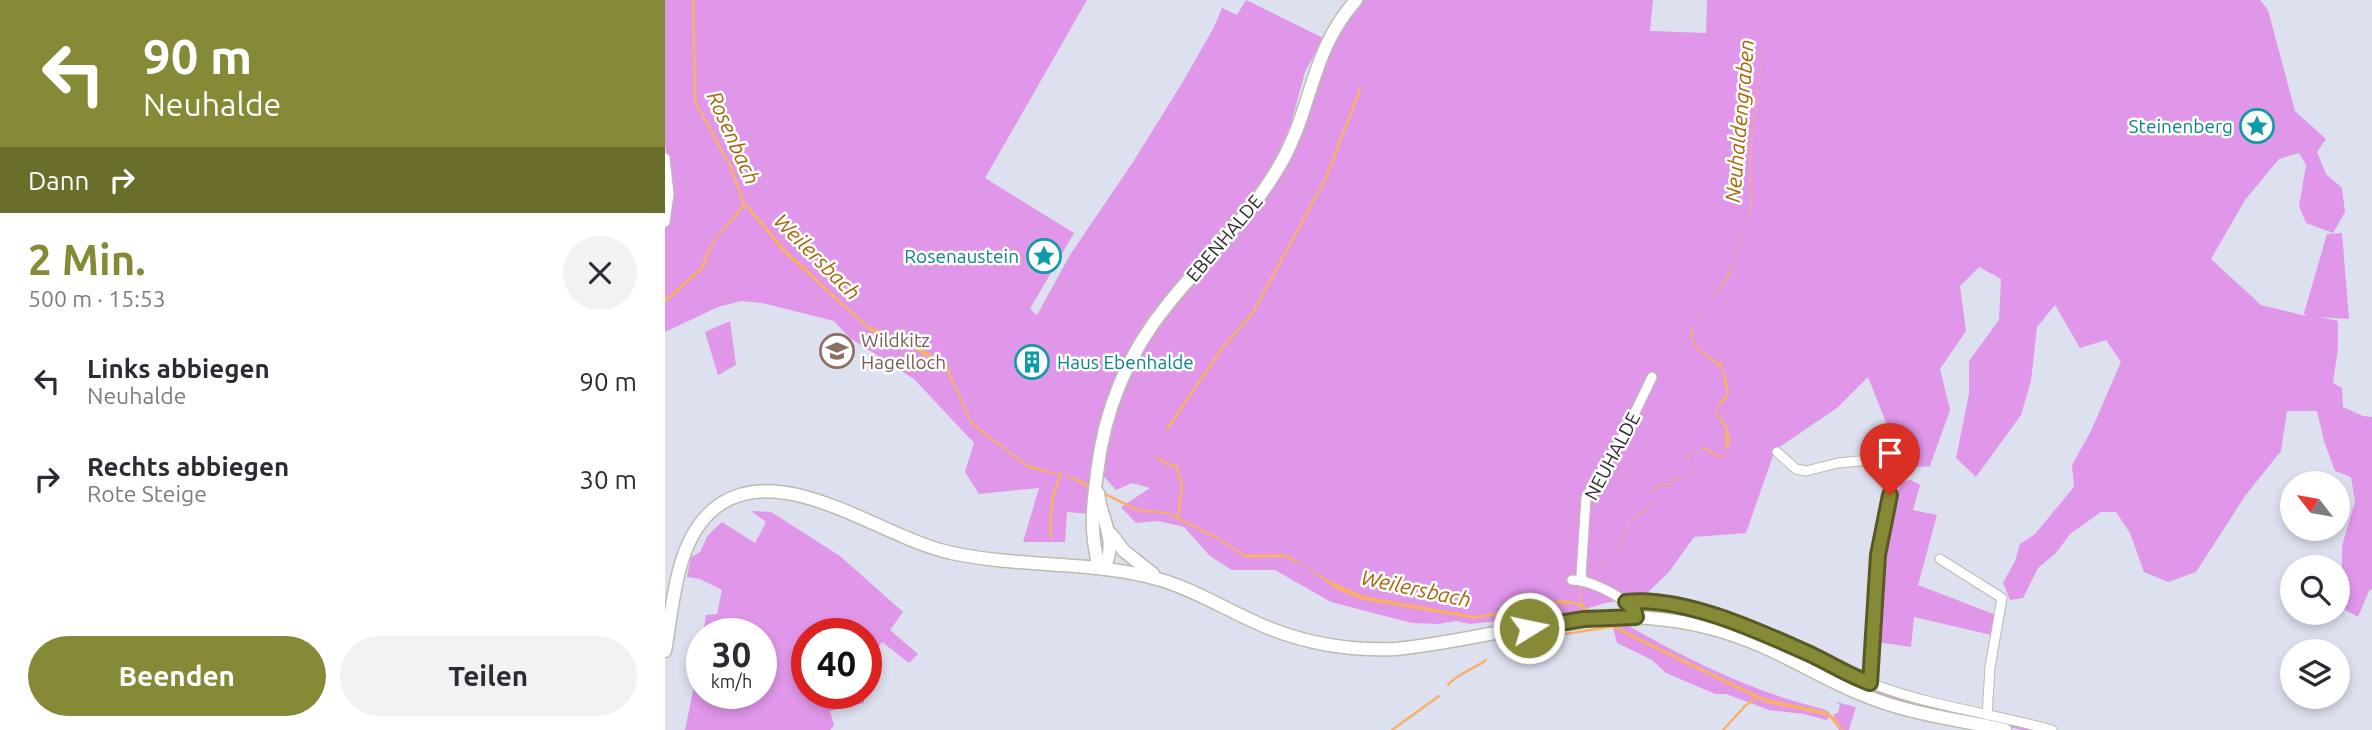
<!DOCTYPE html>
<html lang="de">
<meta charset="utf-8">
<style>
body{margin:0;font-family:Ubuntu,sans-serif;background:#f2f2f3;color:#2b2b33;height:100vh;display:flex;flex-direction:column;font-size:26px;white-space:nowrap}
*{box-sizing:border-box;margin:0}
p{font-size:23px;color:#7c7c81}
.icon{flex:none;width:38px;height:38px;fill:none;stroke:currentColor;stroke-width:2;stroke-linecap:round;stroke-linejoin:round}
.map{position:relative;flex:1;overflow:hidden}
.panel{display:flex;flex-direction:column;background:#fff;width:665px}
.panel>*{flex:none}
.top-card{background:#868a36;color:#fff;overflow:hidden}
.needle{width:46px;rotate:301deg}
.tools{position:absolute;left:1615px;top:471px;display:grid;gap:14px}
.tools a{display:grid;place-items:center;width:70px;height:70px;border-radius:50%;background:#fff;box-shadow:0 4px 10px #0003;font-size:35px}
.speed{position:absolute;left:21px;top:618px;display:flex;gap:14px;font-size:35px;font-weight:700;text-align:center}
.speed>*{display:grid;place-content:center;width:91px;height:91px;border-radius:50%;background:#fff;box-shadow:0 4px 10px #0003;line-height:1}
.speed small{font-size:18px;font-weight:400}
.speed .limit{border:10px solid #d22;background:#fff;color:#111}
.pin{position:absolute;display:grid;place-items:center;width:60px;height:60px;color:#fff;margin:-72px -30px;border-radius:50% 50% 50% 0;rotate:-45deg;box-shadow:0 0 7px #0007}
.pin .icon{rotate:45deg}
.me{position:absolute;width:77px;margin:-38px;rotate:80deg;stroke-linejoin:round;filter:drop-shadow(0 0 5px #0008)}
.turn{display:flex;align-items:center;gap:24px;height:147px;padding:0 28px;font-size:32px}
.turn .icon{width:91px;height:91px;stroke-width:2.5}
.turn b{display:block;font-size:49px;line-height:60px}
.then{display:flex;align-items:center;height:66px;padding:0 28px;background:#0003;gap:14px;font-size:26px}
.round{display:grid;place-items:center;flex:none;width:74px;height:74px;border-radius:37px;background:#f2f2f3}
.summary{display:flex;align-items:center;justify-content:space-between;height:119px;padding:0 28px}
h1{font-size:42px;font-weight:700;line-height:52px;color:#868a36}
.cta{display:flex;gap:14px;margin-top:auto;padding:14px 28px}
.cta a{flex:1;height:80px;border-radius:42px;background:#868a36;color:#fff;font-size:28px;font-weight:700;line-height:80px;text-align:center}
.cta a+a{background:#f2f2f3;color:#2b2b33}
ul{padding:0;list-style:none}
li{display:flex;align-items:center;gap:21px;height:98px;padding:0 28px}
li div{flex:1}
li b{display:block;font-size:26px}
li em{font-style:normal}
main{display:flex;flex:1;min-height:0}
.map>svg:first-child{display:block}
.green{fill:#e096e9}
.water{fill:#f8b169}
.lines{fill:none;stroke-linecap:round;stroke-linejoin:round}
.stream{stroke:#f8b169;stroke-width:2.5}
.street-casing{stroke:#bcbcad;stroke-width:11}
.secondary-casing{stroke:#bcbcad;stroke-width:15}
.street{stroke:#fff;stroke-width:9}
.secondary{stroke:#fff;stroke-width:12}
.route-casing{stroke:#575a23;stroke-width:18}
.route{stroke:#868a36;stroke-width:12}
.labels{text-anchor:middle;stroke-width:5;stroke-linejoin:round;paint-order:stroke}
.culture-label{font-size:19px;fill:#0d838f;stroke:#fff;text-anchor:end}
.street-label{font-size:19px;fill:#2c2c2c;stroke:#fff}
.education-label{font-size:19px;fill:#785e54;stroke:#fff;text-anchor:start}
.water-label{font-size:21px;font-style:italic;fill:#a86303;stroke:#fff}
</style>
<main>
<section class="panel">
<div class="top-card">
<div class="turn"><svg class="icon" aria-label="left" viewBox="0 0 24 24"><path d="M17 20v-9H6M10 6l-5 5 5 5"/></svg><div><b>90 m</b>Neuhalde</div></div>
<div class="then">Dann<svg class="icon" aria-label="right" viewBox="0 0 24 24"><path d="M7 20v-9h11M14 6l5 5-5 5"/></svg></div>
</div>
<div class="summary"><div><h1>2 Min.</h1><p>500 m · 15:53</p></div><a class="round"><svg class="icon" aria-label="close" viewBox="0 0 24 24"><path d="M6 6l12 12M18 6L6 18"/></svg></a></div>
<ul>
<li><svg class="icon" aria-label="left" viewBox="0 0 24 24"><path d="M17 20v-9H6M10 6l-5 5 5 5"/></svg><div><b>Links abbiegen</b><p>Neuhalde</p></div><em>90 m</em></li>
<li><svg class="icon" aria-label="right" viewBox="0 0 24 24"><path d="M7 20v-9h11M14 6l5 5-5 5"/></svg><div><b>Rechts abbiegen</b><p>Rote Steige</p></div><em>30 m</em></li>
</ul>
<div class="cta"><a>Beenden</a><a>Teilen</a></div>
</section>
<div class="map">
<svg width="1707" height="730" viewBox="0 0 1707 730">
<rect width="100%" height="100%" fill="#dde0ee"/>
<!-- green -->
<g class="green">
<polygon points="0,0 422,0 320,178 409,233 365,309 372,315 405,255 468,162 519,80 549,27 557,8 572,15 581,0 658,38 640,72 625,127 602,177 469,347 441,400 425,473 425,514 402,512 400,542 358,542 374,488 314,494 300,472 309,443 249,379 185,338 169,321 97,303 76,301 53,307 0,332 0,230 5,184 0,144"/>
<polygon points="691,0 988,0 985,31 1041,33 1042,0 1595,0 1603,10 1630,111 1661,139 1652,152 1661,174 1677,188 1680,212 1668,233 1641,223 1634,206 1641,165 1634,153 1614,159 1580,200 1546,259 1596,305 1641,316 1639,313 1662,234 1677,233 1684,319 1654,317 1673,321 1673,348 1668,383 1677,388 1678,407 1698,416 1707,417 1707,589 1704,591 1693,617 1677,608 1677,546 1690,502 1686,477 1670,471 1659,441 1652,411 1622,411 1616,451 1580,496 1531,572 1503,582 1479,572 1465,533 1451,512 1436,512 1405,534 1391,553 1373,568 1358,598 1345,600 1338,583 1350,561 1355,544 1370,534 1409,487 1407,465 1426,431 1456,362 1441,340 1415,348 1390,305 1372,327 1366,381 1356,415 1311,477 1291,458 1304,394 1304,361 1334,320 1336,279 1314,267 1295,286 1301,331 1275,369 1285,410 1265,466 1239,468 1203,377 1172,408 1110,450 1081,533 1029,537 1004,572 978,597 940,603 903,614 805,624 791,621 773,624 747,623 666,602 610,570 567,570 545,556 519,527 493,521 471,523 456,507 485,488 467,483 451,490 432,469 463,364 610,174 652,65"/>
<polygon points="65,321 71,365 53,375 40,332"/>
<path d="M1246,480L1255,485L1248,510L1272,515L1253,585L1331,615L1326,635L1249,617L1246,647L1212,642C1215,595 1215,523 1237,482Z"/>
<polygon points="86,511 106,512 175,556 238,612 225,630 253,654 244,663 217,642 201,664 201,634 142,634 142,693 199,693 199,703 165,711 169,725 165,730 20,730 29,686 37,682 37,693 96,693 96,634 38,633 41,615 52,614 57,590 35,579 22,577 26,557 35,552 43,535 57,522 90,543 101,522"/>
<polygon points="1047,618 1072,626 1194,681 1378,730 1357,730 1253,707 1213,695 1046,623"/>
<path d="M964,626C1025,661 1090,693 1159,709L1164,712V718L1161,720L1139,714L1104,710L1061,694H1050L1001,673L987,660L952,643L948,627Z"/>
<polygon points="1171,702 1191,707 1184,730 1174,730 1169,722 1169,714 1173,713 1175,705"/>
</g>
<!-- water -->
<path class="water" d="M1103,0L1086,152V207L1065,274L1034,318L1028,331V339L1032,347L1056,365L1053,352C1055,359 1065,388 1064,392C1063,400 1054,404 1051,412C1055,416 1060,422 1062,427C1066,437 1066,454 1055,458L1036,448L1024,456C1026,476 1036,478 1011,479L1005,485C981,485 993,495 982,509C977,515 970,515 965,522C959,533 952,553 943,561C936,567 920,569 916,579C913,585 916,599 919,606L962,632L1090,694L1103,699L1163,712L1171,719L1179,730H1176L1163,716L1102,703L1089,697L959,634L921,610L909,604H894L810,619L698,600L671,589L640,566L619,557L581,558L554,540L502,514L472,511L400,476L363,468L306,424L280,367L245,347L205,331L119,253L80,206L49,242L38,269L0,303V299L35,268L47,242L78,204H82L122,251L203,326L247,343L281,363L307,422L361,464L413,479L473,509L502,512L553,537L580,555L618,554L628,558L663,580L699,596L811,616L896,600L907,601L916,604C915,597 912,584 916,577C922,568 936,566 944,560C953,551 958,532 965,521C970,514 977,514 982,508C993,493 981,484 1005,484L1011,478H1026L1027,473L1023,455L1033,451L1036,447H1039L1055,456L1060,455C1067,440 1060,425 1050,413L1054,403L1063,392L1059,384L1057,369L1031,348L1026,338V332L1064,272L1074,248L1085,207V152Z"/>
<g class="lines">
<!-- stream -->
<g class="stream">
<polyline points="28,0 30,102 66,167 79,204"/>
<polyline points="502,429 555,351 588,312 660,180 695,89"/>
<polyline points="1061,433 1062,447"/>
<polyline points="493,458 503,464 511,466 517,485 513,518"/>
<path d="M386,537C385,513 386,495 396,474"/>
<polyline points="869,639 951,626"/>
<path d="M783,685C792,673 810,669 821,660"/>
<polyline points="727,730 774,696"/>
<polyline points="1058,730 1081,705 1093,697"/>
</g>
<!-- street casing -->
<g class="street-casing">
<g id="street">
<polyline points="0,158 4,194 0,222"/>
<polyline points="1112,452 1131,469 1141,471 1173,463 1205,460 1210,463 1225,492 1225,499 1213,555 1205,683"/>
<polyline points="1275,559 1337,598 1325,667 1322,715"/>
<path d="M907,580C925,580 967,599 971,617"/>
<polyline points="918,580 916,575 921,498 963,427 987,377"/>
<path d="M961,602C1017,595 1098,632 1148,656C1171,666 1192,679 1216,687C1271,707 1330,714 1387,730"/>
</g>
</g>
<!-- secondary casing -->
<g class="secondary-casing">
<g id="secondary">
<path d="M433,493C437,524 453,538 439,569"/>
<polyline points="446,534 459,551 488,574"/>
<path d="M434,568C425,531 427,511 432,473C439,411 463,353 503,304C541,257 586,216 616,163C648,107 645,52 691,0"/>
<path d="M0,651C9,602 10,533 57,503C123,462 219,539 287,553C356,568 428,560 496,580C530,590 560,609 592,623C636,643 683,651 731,649C815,641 899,611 983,618C1024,621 1064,631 1101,648C1133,662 1163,681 1196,694C1242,714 1292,719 1340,730"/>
</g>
</g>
<!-- street -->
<use href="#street" class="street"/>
<!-- secondary -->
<use href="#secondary" class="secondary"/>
</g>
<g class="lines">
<!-- route casing -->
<g class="route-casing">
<path id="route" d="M864,628L919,619L971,617L969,610L961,602C1017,595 1096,632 1147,655C1166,664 1185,676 1205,683L1213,555L1225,495"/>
</g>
<!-- route -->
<use href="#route" class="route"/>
</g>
<!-- icons -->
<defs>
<g id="sight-ring" transform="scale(1.75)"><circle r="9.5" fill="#fff" stroke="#0f9aa8" stroke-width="1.5"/><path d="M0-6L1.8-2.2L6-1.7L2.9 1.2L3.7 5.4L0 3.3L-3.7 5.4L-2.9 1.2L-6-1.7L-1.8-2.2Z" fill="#0f9aa8"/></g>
<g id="school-ring" transform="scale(1.75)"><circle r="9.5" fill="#fff" stroke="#8d6e63" stroke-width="1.5"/><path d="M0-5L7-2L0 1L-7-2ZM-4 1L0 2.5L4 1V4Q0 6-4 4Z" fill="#8d6e63"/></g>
<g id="building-ring" transform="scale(1.75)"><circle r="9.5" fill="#fff" stroke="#0f9aa8" stroke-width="1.5"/><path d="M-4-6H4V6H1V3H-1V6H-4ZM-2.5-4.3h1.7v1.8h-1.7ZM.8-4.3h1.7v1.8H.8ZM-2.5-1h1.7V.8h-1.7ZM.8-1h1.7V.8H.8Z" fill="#0f9aa8"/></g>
</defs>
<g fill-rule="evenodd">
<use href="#sight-ring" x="1592" y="126"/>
<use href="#sight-ring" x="379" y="256"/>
<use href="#school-ring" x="172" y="351"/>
<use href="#building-ring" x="367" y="362"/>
</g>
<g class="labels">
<!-- culture labels -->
<g class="culture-label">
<text x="1568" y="133">Steinenberg</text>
<text x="354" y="263">Rosenaustein</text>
<text x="392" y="369" text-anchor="start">Haus Ebenhalde</text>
</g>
<!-- street labels -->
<g class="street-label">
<text transform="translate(559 238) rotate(-50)" y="7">EBENHALDE</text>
<text transform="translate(947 456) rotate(-62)" y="7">NEUHALDE</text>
</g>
<!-- education labels -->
<g class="education-label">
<text x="196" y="347">Wildkitz<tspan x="196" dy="22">Hagelloch</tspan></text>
</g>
<!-- water labels -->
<g class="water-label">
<text transform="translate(1075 121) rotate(-85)" y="7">Neuhaldengraben</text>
<text transform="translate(68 138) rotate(66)" y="7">Rosenbach</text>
<text transform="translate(152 257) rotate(45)" y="7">Weilersbach</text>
<text transform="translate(751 589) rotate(12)" y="7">Weilersbach</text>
</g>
</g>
</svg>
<div class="tools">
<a><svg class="needle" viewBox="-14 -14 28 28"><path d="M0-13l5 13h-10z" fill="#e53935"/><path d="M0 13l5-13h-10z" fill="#7c7c81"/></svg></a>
<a><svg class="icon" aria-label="search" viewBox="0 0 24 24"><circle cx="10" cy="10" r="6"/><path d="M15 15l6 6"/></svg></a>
<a><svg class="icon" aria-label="layers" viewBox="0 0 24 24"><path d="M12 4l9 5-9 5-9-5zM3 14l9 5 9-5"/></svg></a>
</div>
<div class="speed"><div>30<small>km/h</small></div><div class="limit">40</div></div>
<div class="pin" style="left:1225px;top:495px;background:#d93025"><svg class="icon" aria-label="arrive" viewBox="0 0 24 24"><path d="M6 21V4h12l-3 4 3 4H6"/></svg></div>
<svg class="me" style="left:864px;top:628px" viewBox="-20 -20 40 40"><circle r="17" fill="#868a36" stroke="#fff" stroke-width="3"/><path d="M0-11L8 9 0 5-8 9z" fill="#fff"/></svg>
</div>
</main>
